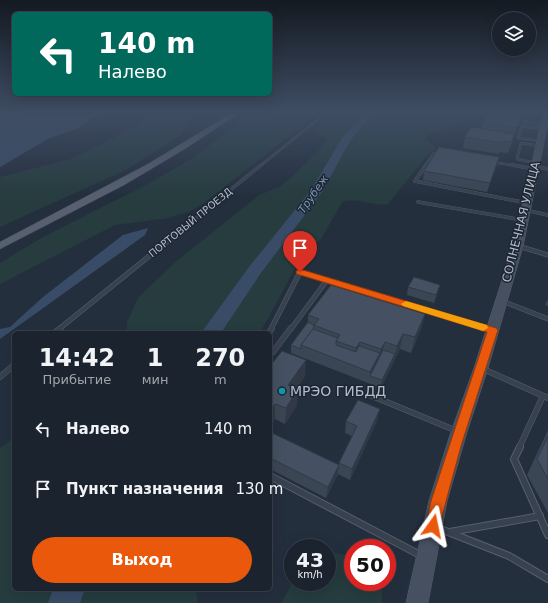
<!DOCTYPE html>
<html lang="ru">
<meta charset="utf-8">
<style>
body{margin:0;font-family:"DejaVu Sans",sans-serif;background:#282f3a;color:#f1f3f6;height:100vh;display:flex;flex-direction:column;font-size:15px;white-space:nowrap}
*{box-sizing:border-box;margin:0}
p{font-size:13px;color:#a0a4aa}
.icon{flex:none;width:22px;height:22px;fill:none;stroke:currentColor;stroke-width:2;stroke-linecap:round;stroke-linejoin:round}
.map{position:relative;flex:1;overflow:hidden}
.details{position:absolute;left:12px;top:331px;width:260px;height:260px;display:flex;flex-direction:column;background:#1b232e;border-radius:6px;box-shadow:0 4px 16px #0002,0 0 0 1px #39404a}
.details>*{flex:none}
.hud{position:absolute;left:12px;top:12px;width:260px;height:84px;border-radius:6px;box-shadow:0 4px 16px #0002,0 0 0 1px #39404a;background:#00695c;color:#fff;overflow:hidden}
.controls{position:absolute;left:492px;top:12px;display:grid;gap:8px}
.controls a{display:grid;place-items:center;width:44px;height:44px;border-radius:50%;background:#1b232e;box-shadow:0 4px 16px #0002,0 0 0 1px #39404a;font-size:20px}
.speed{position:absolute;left:284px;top:539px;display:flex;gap:8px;font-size:20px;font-weight:700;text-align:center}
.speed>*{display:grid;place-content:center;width:52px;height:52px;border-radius:50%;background:#1b232e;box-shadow:0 4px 16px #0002,0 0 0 1px #39404a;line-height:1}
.speed small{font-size:10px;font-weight:400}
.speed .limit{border:6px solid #d22;background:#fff;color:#111}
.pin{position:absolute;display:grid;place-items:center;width:34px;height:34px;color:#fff;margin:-41px -17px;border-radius:50% 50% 50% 0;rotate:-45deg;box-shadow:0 0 4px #0007}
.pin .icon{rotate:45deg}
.me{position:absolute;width:44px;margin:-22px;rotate:12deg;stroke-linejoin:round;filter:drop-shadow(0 0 3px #0008)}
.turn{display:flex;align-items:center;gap:14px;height:84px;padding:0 20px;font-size:18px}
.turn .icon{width:52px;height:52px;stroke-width:2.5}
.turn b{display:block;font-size:28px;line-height:34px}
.eta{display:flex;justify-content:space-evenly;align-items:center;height:68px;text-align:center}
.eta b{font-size:24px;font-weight:800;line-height:28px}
.primary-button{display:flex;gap:8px;margin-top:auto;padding:8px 20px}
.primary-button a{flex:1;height:46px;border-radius:24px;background:#ea580c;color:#fff;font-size:16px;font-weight:800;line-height:46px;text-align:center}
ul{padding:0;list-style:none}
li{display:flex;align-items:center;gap:12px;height:60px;padding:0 20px}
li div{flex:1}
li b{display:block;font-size:15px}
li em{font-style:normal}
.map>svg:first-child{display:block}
.green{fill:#263c3f}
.water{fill:#394c67}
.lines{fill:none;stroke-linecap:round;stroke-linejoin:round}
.river{fill:#394c67;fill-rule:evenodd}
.service-far4-casing{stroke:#565f6c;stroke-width:2.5}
.service-far3-casing{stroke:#565f6c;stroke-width:3.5}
.service-far2-casing{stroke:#565f6c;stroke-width:5}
.service-far1-casing{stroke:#565f6c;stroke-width:6}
.service-casing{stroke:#565f6c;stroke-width:8}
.secondary-casing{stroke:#565f6c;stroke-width:1}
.primary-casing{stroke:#414a57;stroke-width:1}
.service-far4{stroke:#38414e;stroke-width:2}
.service-far3{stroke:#38414e;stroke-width:3}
.service-far2{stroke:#38414e;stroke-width:4}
.service-far1{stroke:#38414e;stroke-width:5}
.service{stroke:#38414e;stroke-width:6}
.secondary{fill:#465061;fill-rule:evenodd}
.primary{fill:#56606e;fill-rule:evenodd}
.wall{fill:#3b4654}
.shaded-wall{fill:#303945}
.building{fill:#455162;stroke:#303945}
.route{fill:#ea580c;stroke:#983908}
.slow{fill:#f59e0b}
.culture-dot{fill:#0f9aa8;stroke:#1d2633;stroke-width:1.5}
.labels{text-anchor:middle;stroke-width:3;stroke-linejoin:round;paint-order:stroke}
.far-street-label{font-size:10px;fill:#b4bcc9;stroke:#1d2633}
.far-water-label{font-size:11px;font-style:italic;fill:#7c92b1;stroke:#1d2633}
.street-label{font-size:12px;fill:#b4bcc9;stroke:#1d2633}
.near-poi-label{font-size:14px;fill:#b4bcc9;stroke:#1d2633;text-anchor:start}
</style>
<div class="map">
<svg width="548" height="603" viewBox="0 0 548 603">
<rect width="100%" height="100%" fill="#242f3e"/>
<!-- green -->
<g class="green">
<polygon points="152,112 178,112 189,120 181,135 126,170 0,227 0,177 71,159 131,129 147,120 152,113"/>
<polygon points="254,112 320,112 204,203 189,212 168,218 115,225 0,284 0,263 43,237 148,184 191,159"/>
<path d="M331,112H463L466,119C452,130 437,129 424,138L435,147V149L429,153L388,204C373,207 357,197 342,202L321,239L300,259L260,333H127V322L138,298L173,264L238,212L259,195L279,187L293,176L321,148L327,139L315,132L319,123Z"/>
<polygon points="14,438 14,589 196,589 198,603 0,603 0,448"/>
<polygon points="327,552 353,556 353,582 382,582 382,603 282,603 293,581 293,582 327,582"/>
</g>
<!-- water -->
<g class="water">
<polygon points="0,112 104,112 88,120 85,124 78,128 48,139 0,167"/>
<polygon points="148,228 145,235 0,339 0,329 10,327 43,297 123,235"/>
</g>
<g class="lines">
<!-- river -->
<g class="river">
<polygon points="366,112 374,112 350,141 322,192 261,273 221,333 201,333 249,267 311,190 342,138"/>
<polygon points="53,589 85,589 80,603 48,603"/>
</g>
<!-- service-far4 casing -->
<g class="service-far4-casing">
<g id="service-far4">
<polyline points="527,112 524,122 544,125"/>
<polyline points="533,112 547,113"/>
<polyline points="541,141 518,138 522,126 544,129"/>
<polyline points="492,162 518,166"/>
<polyline points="536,163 517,159 521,143 540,146"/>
<polyline points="260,166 327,112"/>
<polyline points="425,166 434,153 440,154"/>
</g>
</g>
<!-- service-far3 casing -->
<g class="service-far3-casing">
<g id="service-far3">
<polyline points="426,165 415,181 527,203"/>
<polyline points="512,165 535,169"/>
<polyline points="535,166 548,169"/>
<polyline points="418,202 523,220"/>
<polyline points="525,210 548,215"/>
<polyline points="173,237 261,165"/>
</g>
</g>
<!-- service-far2 casing -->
<g class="service-far2-casing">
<g id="service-far2">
<polyline points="518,246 548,255"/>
<polyline points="502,301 548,319"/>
<polyline points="59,329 174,236"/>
<polyline points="271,329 300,272 485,329"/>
<polyline points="291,329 327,280"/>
</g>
</g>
<!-- service-far1 casing -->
<g class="service-far1-casing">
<g id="service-far1">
<polyline points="482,328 490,330"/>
<polyline points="54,333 61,328"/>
<polyline points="269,333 272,328"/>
<polyline points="270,351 273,352 291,328"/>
<polyline points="483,369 548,398"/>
<polyline points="0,377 14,365"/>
<polyline points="372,396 457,431"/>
<polyline points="519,448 543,396"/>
</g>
</g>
<!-- service casing -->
<g class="service-casing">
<g id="service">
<polyline points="520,447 514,459 548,535"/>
<polyline points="270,476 422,556"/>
<polyline points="438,528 509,556 548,579"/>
<polyline points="450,532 540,516"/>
</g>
</g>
<!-- secondary casing -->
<g class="secondary-casing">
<polygon id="secondary" points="544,112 548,112 548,122 523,246 488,368 467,432 447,501 428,603 406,603 429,501 451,432 474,368 513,246"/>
</g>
<!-- primary casing -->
<g class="primary-casing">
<polygon id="primary" points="234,112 241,112 183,150 124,185 0,249 0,242 148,164"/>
</g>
<!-- service-far4 -->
<use href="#service-far4" class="service-far4"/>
<!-- service-far3 -->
<use href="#service-far3" class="service-far3"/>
<!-- service-far2 -->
<use href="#service-far2" class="service-far2"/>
<!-- service-far1 -->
<use href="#service-far1" class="service-far1"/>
<!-- service -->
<use href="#service" class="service"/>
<!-- secondary -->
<use href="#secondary" class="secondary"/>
<!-- primary -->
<use href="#primary" class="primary"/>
</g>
<!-- wall -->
<g class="wall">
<polygon points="490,112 522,112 520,118 521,118 518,125 508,153 499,152 499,154 463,148 465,137 481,129 483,123 489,115"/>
<polygon points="499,157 487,192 423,180 424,171"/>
<polygon points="408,287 438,292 434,303 407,295"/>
<polygon points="548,299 548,306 545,305"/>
<polygon points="425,314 421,329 411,353 400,349 381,388 291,353 291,345 308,322 308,315"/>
<polygon points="270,366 305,376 296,389 297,405 285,424 275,419"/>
<polygon points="346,421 377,421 350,480 338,474 326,498 270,469 270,432 339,465 339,463 352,436 345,433"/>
<polygon points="548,430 548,513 527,475"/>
</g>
<!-- shaded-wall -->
<g class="shaded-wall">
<polygon points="440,285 438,292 434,303 436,295"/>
<polygon points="425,314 421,329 411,353 415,337"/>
<polygon points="403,334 400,349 381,388 382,380 395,354 397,346"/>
<polygon points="360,342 357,357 354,364 356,348"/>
<polygon points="385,342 381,357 370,376 370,372 380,353 381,349"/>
<polygon points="306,360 305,376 288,401 288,385"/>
<polygon points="298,389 297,405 285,424 286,408"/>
<polygon points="275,404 275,419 270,427 270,412"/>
<polygon points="380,409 377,421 350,480 352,469"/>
<polygon points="339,465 337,476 326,498 328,487"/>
</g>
<!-- building -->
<g class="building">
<polygon points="511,112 521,112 521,113"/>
<polygon points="487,115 521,118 517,128 483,123"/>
<polygon points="471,127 515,134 511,142 503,141 502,143 465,137"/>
<polygon points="439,147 499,157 490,183 424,171"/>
<polygon points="414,277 440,285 436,295 408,287"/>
<polygon points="331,285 425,314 415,337 403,334 397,346 385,342 381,349 360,342 356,348 336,341 340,335 314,325 319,319 308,315"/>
<polygon points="308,322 314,325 313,329 301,345 301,349 291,345"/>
<polygon points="313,329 338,338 336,341 336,345 356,352 359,346 380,353 370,372 301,345"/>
<polygon points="383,350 395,354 382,380 370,376"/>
<polygon points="282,351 306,360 288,385 298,389 286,408 275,404 270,412 270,366"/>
<polygon points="358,400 380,409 352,469 339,463 357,426 346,421"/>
<polygon points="270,432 339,465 328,487 270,458"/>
<polygon points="548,436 548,479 537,459"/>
</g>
<!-- sky -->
<linearGradient id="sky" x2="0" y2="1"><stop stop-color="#141a22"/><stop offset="0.57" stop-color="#3f4d63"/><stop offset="1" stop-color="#3f4d63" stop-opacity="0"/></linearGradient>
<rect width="548" height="196" fill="url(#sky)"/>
<!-- route -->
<polygon class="route" points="297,270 303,270 496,328 498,330 461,446 438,531 433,533 428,531 426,526 431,501 487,332 297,274 296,272"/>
<!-- slow -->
<polygon class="slow" points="406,301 487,325 488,328 483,331 403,306 401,304"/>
<!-- markers -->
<circle class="culture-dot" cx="282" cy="391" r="4"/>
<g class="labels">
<!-- far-street labels -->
<g class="far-street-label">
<text transform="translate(190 222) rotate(-39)" y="4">ПОРТОВЫЙ ПРОЕЗД</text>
</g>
<!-- far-water labels -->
<g class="far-water-label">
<text transform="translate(313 194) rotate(-55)" y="4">Трубеж</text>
</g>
<!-- street labels -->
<g class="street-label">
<text transform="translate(521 222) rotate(-76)" y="4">СОЛНЕЧНАЯ УЛИЦА</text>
</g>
<!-- near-poi labels -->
<g class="near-poi-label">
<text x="290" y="396">МРЭО ГИБДД</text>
</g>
</g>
</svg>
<div class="controls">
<a><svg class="icon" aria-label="layers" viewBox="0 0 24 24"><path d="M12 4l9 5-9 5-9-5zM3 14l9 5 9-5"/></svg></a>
</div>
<div class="speed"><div>43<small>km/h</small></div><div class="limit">50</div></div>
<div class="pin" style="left:300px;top:272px;background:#d93025"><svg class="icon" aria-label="arrive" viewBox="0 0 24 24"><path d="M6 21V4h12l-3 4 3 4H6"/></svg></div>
<svg class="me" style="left:433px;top:526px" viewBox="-20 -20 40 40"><path d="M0-17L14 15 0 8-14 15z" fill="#ea580c" stroke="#fff" stroke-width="4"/></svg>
<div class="hud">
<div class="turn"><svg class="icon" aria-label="left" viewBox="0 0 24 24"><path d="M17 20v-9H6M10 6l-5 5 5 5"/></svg><div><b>140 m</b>Налево</div></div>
</div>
<section class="details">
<div class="eta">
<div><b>14:42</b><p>Прибытие</p></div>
<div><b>1</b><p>мин</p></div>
<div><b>270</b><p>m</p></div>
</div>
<ul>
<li><svg class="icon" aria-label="left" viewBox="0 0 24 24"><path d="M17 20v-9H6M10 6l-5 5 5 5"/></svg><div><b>Налево</b></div><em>140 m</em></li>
<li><svg class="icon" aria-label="arrive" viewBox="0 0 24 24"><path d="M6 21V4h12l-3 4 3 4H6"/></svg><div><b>Пункт назначения</b></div><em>130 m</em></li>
</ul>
<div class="primary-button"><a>Выход</a></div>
</section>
</div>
